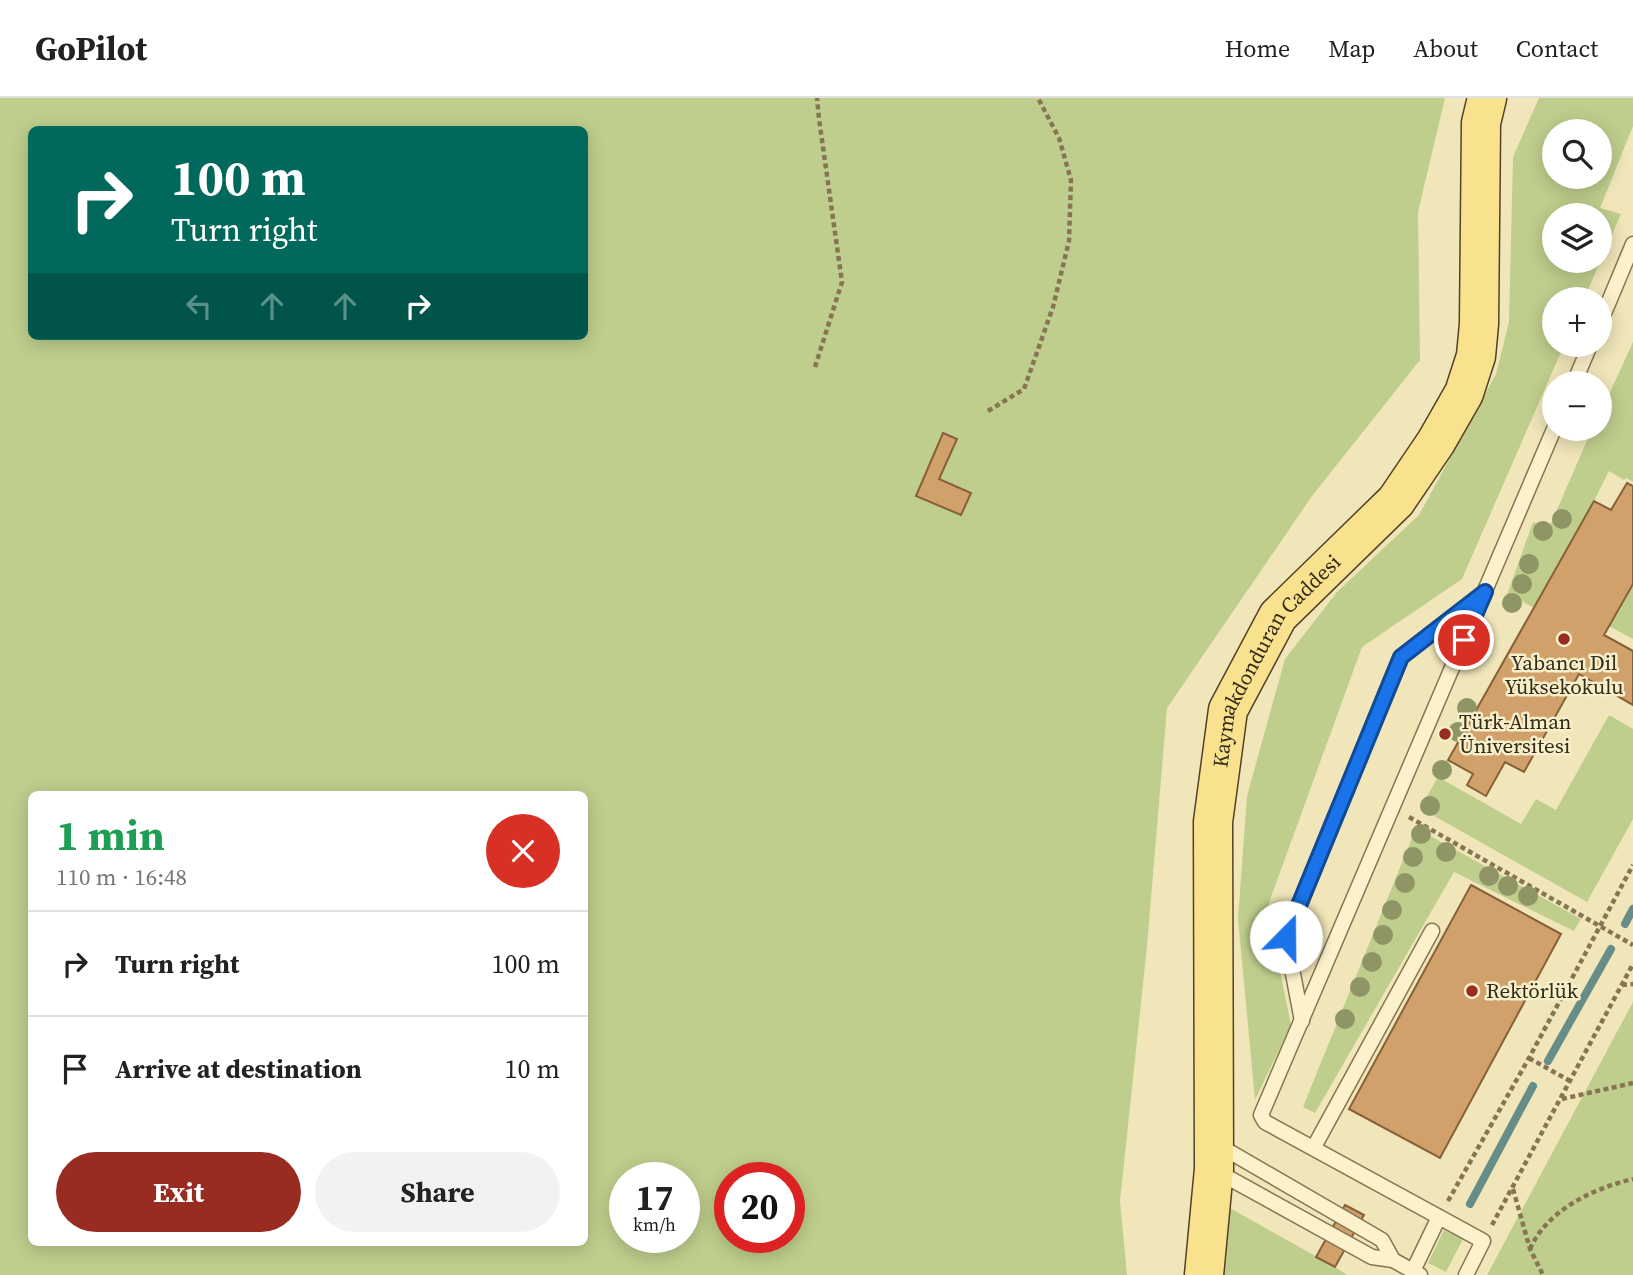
<!DOCTYPE html>
<meta charset="utf-8">
<style>
body{margin:0;font-family:"Source Serif 4",serif;background:#f2f2f2;color:#222;height:100vh;display:flex;flex-direction:column;font-size:26px;white-space:nowrap}
*{box-sizing:border-box;margin:0}
p{font-size:23px;color:#767676}
.icon{flex:none;width:38px;height:38px;fill:none;stroke:currentColor;stroke-width:2;stroke-linecap:round;stroke-linejoin:round}
.map{position:relative;flex:1;overflow:hidden}
.sheet{position:absolute;left:28px;top:693px;width:560px;height:455px;display:flex;flex-direction:column;background:#fff;border-radius:10px;box-shadow:0 4px 18px #0003}
.sheet>*{flex:none}
.hud{position:absolute;left:28px;top:28px;width:560px;height:214px;border-radius:10px;box-shadow:0 4px 18px #0003;background:#00695c;color:#fff;overflow:hidden}
.tools{position:absolute;left:1542px;top:21px;display:grid;gap:14px}
.tools a{display:grid;place-items:center;width:70px;height:70px;border-radius:50%;background:#fff;box-shadow:0 4px 18px #0003;font-size:35px}
.speed{position:absolute;left:609px;top:1064px;display:flex;gap:14px;font-size:35px;font-weight:700;text-align:center}
.speed>*{display:grid;place-content:center;width:91px;height:91px;border-radius:50%;background:#fff;box-shadow:0 4px 18px #0003;line-height:1}
.speed small{font-size:18px;font-weight:400}
.speed .limit{border:10px solid #d22;background:#fff;color:#111}
.pin{position:absolute;display:grid;place-items:center;width:60px;height:60px;color:#fff;margin:-30px;border:4px solid #fff;border-radius:50%;box-shadow:0 2px 7px #0007}
.me{position:absolute;width:77px;margin:-38px;rotate:22deg;stroke-linejoin:round;filter:drop-shadow(0 0 5px #0008)}
.turn{display:flex;align-items:center;gap:24px;height:147px;padding:0 28px;font-size:32px}
.turn .icon{width:91px;height:91px;stroke-width:2.5}
.turn b{display:block;font-size:49px;line-height:60px}
.lanes{display:flex;align-items:center;height:66px;padding:0 28px;background:#0003;justify-content:center;gap:35px;direction:ltr}
.lanes .off{opacity:.35}
.round{display:grid;place-items:center;flex:none;width:74px;height:74px;border-radius:37px;background:#f2f2f2}
.summary{display:flex;align-items:center;justify-content:space-between;height:119px;padding:0 28px}
h1{font-size:42px;font-weight:700;line-height:52px;color:#1e9e55}
.action{display:flex;gap:14px;margin-top:auto;padding:14px 28px}
.action a{flex:1;height:80px;border-radius:42px;background:#992c20;color:#fff;font-size:28px;font-weight:700;line-height:80px;text-align:center}
.action a+a{background:#f2f2f2;color:#222}
ul{padding:0;list-style:none}
li{display:flex;align-items:center;gap:21px;height:105px;padding:0 28px;border-top:2px solid #e0e0e0}
li div{flex:1}
li b{display:block;font-size:26px}
li em{font-style:normal}
header{display:flex;align-items:center;gap:42px;box-sizing:border-box;height:98px;padding:0 35px;background:#fff;border-bottom:2px solid #e0e0e0}
header strong{font-size:33px}
nav{display:flex;gap:38px;margin-inline-start:auto;font-size:24px}
.map>svg:first-child{display:block}
.green{fill:#bfce8d;fill-rule:evenodd}
.lines{fill:none;stroke-linecap:round;stroke-linejoin:round}
.stream{stroke:#668d88;stroke-width:8}
.building{fill:#d1a16c;stroke:#876038;stroke-width:2}
.lane-casing{stroke:#877453;stroke-width:17}
.primary-casing{stroke:#544128;stroke-width:41}
.path{stroke:#877453;stroke-width:4.5;stroke-dasharray:5 3.5;stroke-linecap:butt}
.lane{stroke:#fbf2cc;stroke-width:14}
.primary{stroke:#f8e28d;stroke-width:38}
.tree{fill:#8f9564}
.route-casing{stroke:#114b97;stroke-width:18}
.route{stroke:#1a73e8;stroke-width:12}
.poi-dot{fill:#992c20;stroke:#f7efc9;stroke-width:2.5}
.labels{text-anchor:middle;stroke-width:5;stroke-linejoin:round;paint-order:stroke}
.poi-label{font-size:21px;fill:#352a19;stroke:#f7efc9;text-anchor:start}
.street-label{font-size:21px;fill:#352a19;stroke:#f7efc9}
</style>
<header>
<strong>GoPilot</strong>
<nav><a>Home</a><a>Map</a><a>About</a><a>Contact</a></nav>
</header>
<div class="map">
<svg width="1633" height="1177" viewBox="0 0 1633 1177">
<rect width="100%" height="100%" fill="#f0e6b9"/>
<!-- green -->
<g class="green">
<path d="M0,0H1445L1418,114L1420,262L1312,398L1167,610L1147,848L1120,1103L1127,1177H0ZM32,32H584V238H32ZM32,696H584V1144H32ZM625,1080H684V1139H625ZM730,1080H789V1139H730Z"/>
<path d="M1539,0H1633V28L1600,110L1621,116L1584,201H1554V247H1564L1462,481L1362,549L1267,810L1291,927L1255,1002L1238,821L1247,698L1285,561L1337,494L1419,417L1496,276L1509,224L1513,59ZM1600,33V79H1554V33ZM1600,117V163H1554V117Z"/>
<polygon points="1633,244 1633,384 1626,380 1624,382 1609,373 1594,403 1534,510 1518,501 1511,511 1503,508 1533,424 1549,430 1592,331 1600,331 1600,300 1606,303"/>
<polygon points="1633,476 1633,541 1607,527"/>
<polygon points="1609,617 1633,631 1633,721 1587,804 1420,710 1438,679 1521,726 1536,701 1556,712"/>
<polygon points="1416,730 1581,821 1574,833 1454,774 1315,1015 1303,1009"/>
<polygon points="1633,904 1633,1177 1487,1177"/>
<polygon points="1228,1109 1335,1169 1347,1177 1223,1177"/>
<polygon points="1444,1132 1463,1141 1446,1174 1428,1165"/>
</g>
<g class="lines">
<!-- stream -->
<g class="stream">
<polyline points="1625,826 1633,811"/>
<polyline points="1548,963 1611,851"/>
<polyline points="1470,1106 1533,988"/>
</g>
</g>
<!-- building -->
<g class="building">
<polygon points="943,335 957,341 939,381 971,395 961,417 916,398"/>
<polygon points="1627,385 1633,388 1633,486 1604,537 1633,553 1633,607 1579,576 1524,674 1505,664 1486,698 1467,687 1473,676 1448,662 1594,403 1611,412"/>
<polygon points="1471,787 1561,836 1440,1060 1349,1011"/>
<polygon points="1345,1107 1364,1117 1335,1169 1316,1159"/>
</g>
<g class="lines">
<!-- lane casing -->
<g class="lane-casing">
<g id="lane">
<polyline points="1600,225 1633,146"/>
<polyline points="1574,285 1590,247"/>
<polyline points="1302,923 1286,839 1401,559 1484,495"/>
<polyline points="1218,1047 1382,1142 1393,1162"/>
<polyline points="1314,1049 1432,833"/>
<polyline points="1218,1074 1372,1159 1393,1162 1420,1177"/>
<polyline points="1413,1173 1439,1119"/>
<polyline points="1466,1177 1483,1143 1265,1024 1261,1017 1554,331"/>
</g>
</g>
<!-- primary casing -->
<g class="primary-casing">
<g id="primary">
<path id="s1" d="M1204,1177L1214,1071L1213,724L1228,612L1278,518L1396,403L1436,344L1464,295L1476,258L1479,226L1481,25L1487,0"/>
</g>
</g>
<!-- path -->
<g class="path">
<polyline points="815,269 842,184 819,21 817,0"/>
<polyline points="988,313 1024,291 1053,209 1069,143 1071,82 1059,40 1038,0"/>
<polyline points="1409,719 1633,847"/>
<polyline points="1622,887 1633,886"/>
<polyline points="1529,960 1570,983"/>
<polyline points="1562,1001 1633,985"/>
<polyline points="1513,1091 1530,1151 1543,1177"/>
<polyline points="1448,1103 1529,960 1633,767"/>
<polyline points="1492,1127 1633,866"/>
<path d="M1530,1151C1547,1112 1594,1090 1633,1081"/>
</g>
<!-- lane -->
<use href="#lane" class="lane"/>
<!-- primary -->
<use href="#primary" class="primary"/>
</g>
<!-- trees -->
<g class="tree">
<circle cx="1562" cy="421" r="10"/>
<circle cx="1543" cy="433" r="10"/>
<circle cx="1529" cy="466" r="10"/>
<circle cx="1522" cy="486" r="10"/>
<circle cx="1512" cy="505" r="10"/>
<circle cx="1467" cy="610" r="10"/>
<circle cx="1458" cy="634" r="10"/>
<circle cx="1442" cy="672" r="10"/>
<circle cx="1430" cy="708" r="10"/>
<circle cx="1421" cy="736" r="10"/>
<circle cx="1446" cy="754" r="10"/>
<circle cx="1413" cy="759" r="10"/>
<circle cx="1489" cy="778" r="10"/>
<circle cx="1405" cy="785" r="10"/>
<circle cx="1508" cy="788" r="10"/>
<circle cx="1528" cy="798" r="10"/>
<circle cx="1392" cy="812" r="10"/>
<circle cx="1383" cy="837" r="10"/>
<circle cx="1372" cy="864" r="10"/>
<circle cx="1360" cy="889" r="10"/>
<circle cx="1345" cy="921" r="10"/>
</g>
<g class="lines">
<!-- route casing -->
<g class="route-casing">
<polyline id="route" points="1286,839 1401,559 1485,494 1464,542"/>
</g>
<!-- route -->
<use href="#route" class="route"/>
</g>
<!-- markers -->
<g class="poi-dot">
<circle cx="1564" cy="541" r="7"/>
<circle cx="1445" cy="636" r="7"/>
<circle cx="1472" cy="893" r="7"/>
</g>
<g class="labels">
<!-- poi labels -->
<g class="poi-label">
<text x="1564" y="572" text-anchor="middle">Yabancı Dil<tspan x="1564" dy="24">Yüksekokulu</tspan></text>
<text x="1459" y="631">Türk-Alman<tspan x="1459" dy="24">Üniversitesi</tspan></text>
<text x="1486" y="900">Rektörlük</text>
</g>
<!-- street labels -->
<g class="street-label">
<text dy="7" stroke="none"><textPath href="#s1" startOffset="632">Kaymakdonduran Caddesi</textPath></text>
</g>
</g>
</svg>
<div class="tools">
<a><svg class="icon" aria-label="search" viewBox="0 0 24 24"><circle cx="10" cy="10" r="6"/><path d="M15 15l6 6"/></svg></a>
<a><svg class="icon" aria-label="layers" viewBox="0 0 24 24"><path d="M12 4l9 5-9 5-9-5zM3 14l9 5 9-5"/></svg></a>
<a>+</a>
<a>−</a>
</div>
<div class="speed"><div>17<small>km/h</small></div><div class="limit">20</div></div>
<div class="pin" style="left:1464px;top:542px;background:#d93025"><svg class="icon" aria-label="arrive" viewBox="0 0 24 24"><path d="M6 21V4h12l-3 4 3 4H6"/></svg></div>
<svg class="me" style="left:1286px;top:839px" viewBox="-20 -20 40 40"><circle r="19" fill="#fff"/><path d="M0-13L10 11 0 6-10 11z" fill="#1a73e8"/></svg>
<div class="hud">
<div class="turn"><svg class="icon" aria-label="right" viewBox="0 0 24 24"><path d="M7 20v-9h11M14 6l5 5-5 5"/></svg><div><b>100 m</b>Turn right</div></div>
<div class="lanes"><svg class="icon off" aria-label="left" viewBox="0 0 24 24"><path d="M17 20v-9H6M10 6l-5 5 5 5"/></svg><svg class="icon off" aria-label="ahead" viewBox="0 0 24 24"><path d="M12 20V5M6 11l6-6 6 6"/></svg><svg class="icon off" aria-label="ahead" viewBox="0 0 24 24"><path d="M12 20V5M6 11l6-6 6 6"/></svg><svg class="icon" aria-label="right" viewBox="0 0 24 24"><path d="M7 20v-9h11M14 6l5 5-5 5"/></svg></div>
</div>
<section class="sheet">
<div class="summary"><div><h1>1 min</h1><p>110 m · 16:48</p></div><a class="round" style="background:#d93025;color:#fff"><svg class="icon" aria-label="close" viewBox="0 0 24 24"><path d="M6 6l12 12M18 6L6 18"/></svg></a></div>
<ul>
<li><svg class="icon" aria-label="right" viewBox="0 0 24 24"><path d="M7 20v-9h11M14 6l5 5-5 5"/></svg><div><b>Turn right</b></div><em>100 m</em></li>
<li><svg class="icon" aria-label="arrive" viewBox="0 0 24 24"><path d="M6 21V4h12l-3 4 3 4H6"/></svg><div><b>Arrive at destination</b></div><em>10 m</em></li>
</ul>
<div class="action"><a>Exit</a><a>Share</a></div>
</section>
</div>
